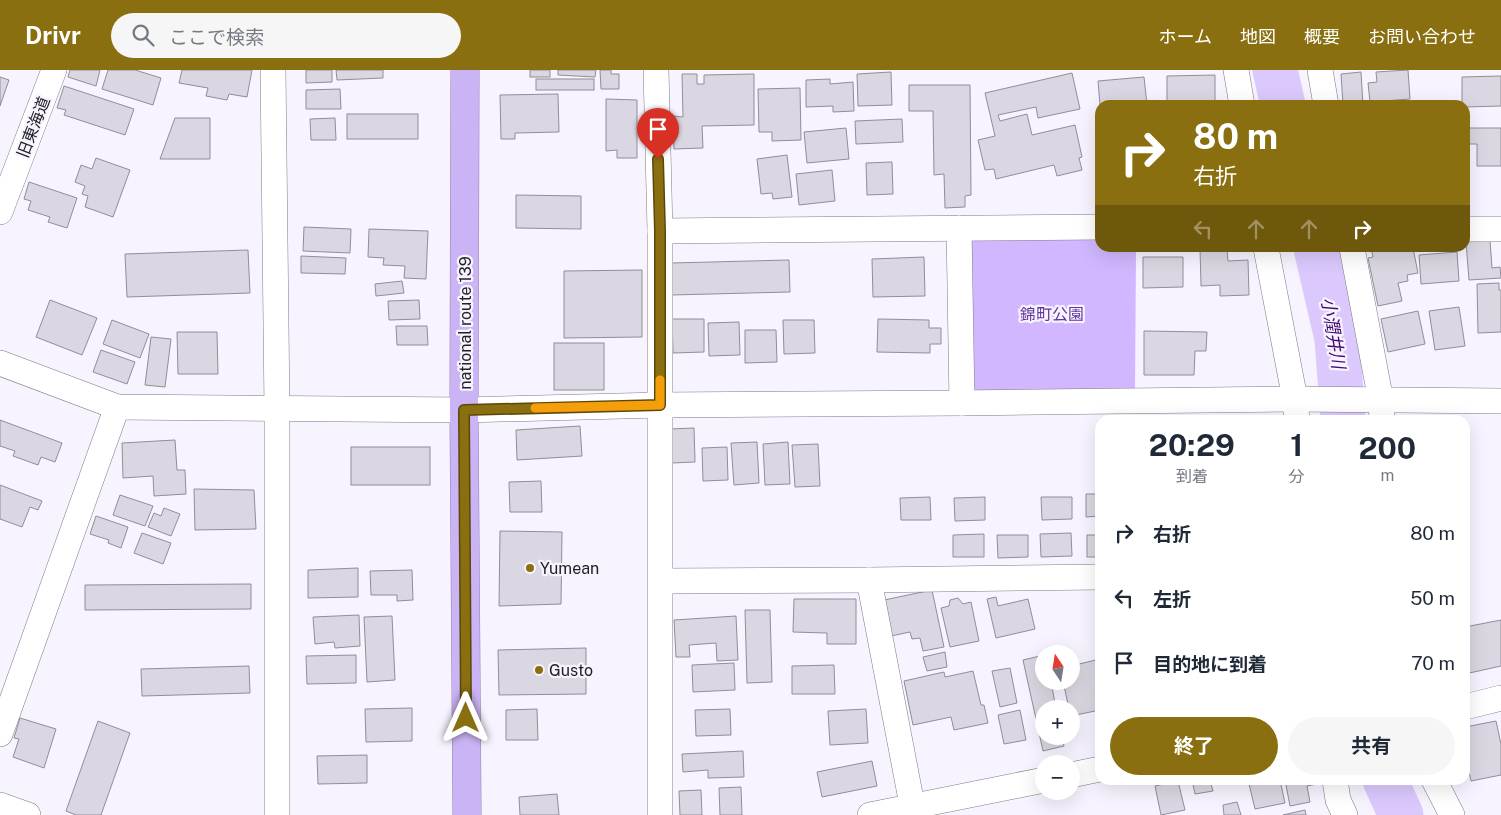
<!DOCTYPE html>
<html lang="ja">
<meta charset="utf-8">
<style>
body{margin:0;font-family:"Public Sans","Noto Sans JP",sans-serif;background:#f6f6f7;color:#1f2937;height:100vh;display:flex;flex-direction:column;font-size:19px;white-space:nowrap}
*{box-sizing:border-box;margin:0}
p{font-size:16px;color:#747a83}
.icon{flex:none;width:28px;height:28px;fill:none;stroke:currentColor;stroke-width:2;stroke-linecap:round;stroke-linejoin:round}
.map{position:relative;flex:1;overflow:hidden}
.side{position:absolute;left:1095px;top:345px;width:375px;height:370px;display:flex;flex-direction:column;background:#fff;border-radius:15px;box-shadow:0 5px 20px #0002}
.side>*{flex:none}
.hud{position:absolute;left:1095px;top:30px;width:375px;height:152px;border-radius:15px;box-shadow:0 5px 20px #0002;background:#8a6f10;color:#fff;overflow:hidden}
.needle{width:32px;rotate:348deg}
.tools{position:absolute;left:1035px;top:575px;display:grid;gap:10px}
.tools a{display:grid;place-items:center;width:45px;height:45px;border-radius:50%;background:#fff;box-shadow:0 5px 20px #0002;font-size:25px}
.pin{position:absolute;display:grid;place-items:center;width:42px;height:42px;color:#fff;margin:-51px -21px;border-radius:50% 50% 50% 0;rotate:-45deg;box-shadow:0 0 5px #0007}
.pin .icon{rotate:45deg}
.me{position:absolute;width:55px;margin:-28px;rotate:0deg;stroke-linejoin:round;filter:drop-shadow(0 0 4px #0008)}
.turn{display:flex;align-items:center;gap:18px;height:105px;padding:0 15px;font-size:22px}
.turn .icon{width:65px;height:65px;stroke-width:2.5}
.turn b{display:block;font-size:35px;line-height:42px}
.lanes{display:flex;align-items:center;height:48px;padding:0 15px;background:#0003;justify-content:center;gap:25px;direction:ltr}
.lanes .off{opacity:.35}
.eta{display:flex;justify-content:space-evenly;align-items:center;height:85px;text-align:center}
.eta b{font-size:30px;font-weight:700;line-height:35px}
.action{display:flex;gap:10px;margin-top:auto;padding:10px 15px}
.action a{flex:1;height:58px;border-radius:30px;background:#8a6f10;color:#fff;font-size:20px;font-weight:700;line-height:58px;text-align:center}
.action a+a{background:#f6f6f7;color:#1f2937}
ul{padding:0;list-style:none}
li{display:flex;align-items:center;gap:15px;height:65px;padding:0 15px}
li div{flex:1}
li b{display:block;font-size:19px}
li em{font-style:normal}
header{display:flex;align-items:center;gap:30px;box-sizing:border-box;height:70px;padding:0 25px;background:#8a6f10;color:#fff}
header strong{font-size:24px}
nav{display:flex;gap:28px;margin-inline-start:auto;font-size:18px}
.search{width:350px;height:45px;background:#f6f6f7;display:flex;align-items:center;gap:12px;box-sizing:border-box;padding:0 18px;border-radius:28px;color:#747a83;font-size:19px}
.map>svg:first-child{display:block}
.green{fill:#d0b7ff}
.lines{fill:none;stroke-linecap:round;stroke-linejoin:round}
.river{stroke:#dbc9fe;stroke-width:45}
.building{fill:#dbd7e2;stroke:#918e98}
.street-casing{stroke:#7e7b85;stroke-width:26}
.highway-casing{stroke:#9081ac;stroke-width:29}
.street{stroke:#fff;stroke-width:25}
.highway{stroke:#cbb4f5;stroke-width:28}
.route-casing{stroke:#5a480a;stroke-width:12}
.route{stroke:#8a6f10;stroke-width:9}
.slow{stroke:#f59e0b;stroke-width:9}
.poi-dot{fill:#8a6f10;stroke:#f7f3ff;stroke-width:2}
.labels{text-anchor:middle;stroke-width:4.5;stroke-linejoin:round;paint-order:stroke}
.street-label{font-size:16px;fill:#222125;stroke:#f7f3ff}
.park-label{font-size:16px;fill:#623699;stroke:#f7f3ff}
.poi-label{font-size:16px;fill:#222125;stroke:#f7f3ff;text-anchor:start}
.water-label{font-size:18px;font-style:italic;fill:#420d73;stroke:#f7f3ff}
</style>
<header>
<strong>Drivr</strong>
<div class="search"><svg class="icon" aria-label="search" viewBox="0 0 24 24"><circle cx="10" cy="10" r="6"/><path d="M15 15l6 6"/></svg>ここで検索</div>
<nav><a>ホーム</a><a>地図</a><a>概要</a><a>お問い合わせ</a></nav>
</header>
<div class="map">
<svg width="1501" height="745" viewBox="0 0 1501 745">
<rect width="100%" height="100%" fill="#f7f3ff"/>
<!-- green -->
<polygon class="green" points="975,168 1100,168 1100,178 1136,178 1135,320 976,320 968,312 968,175"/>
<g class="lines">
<!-- river -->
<g class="river">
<polyline points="1275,0 1283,35"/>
<polyline points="1316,178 1337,269 1343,350"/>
<polyline points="1385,710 1401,745"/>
</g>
</g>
<!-- building -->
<g class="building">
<polygon points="70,0 100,0 96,16 68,7"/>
<polygon points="108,0 135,0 161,8 153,35 102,19"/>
<polygon points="182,0 252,0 247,27 229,24 227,30 206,26 208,18 179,13"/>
<polygon points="306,0 332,0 332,12 306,13"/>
<polygon points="336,0 383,0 383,8 337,10"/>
<rect x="530" y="0" width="20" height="7"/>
<polygon points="558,0 596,0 595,7 558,5"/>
<polygon points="600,0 611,0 611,4 619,4 619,19 601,19"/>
<polygon points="1408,0 1410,29 1370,32 1368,13 1377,12 1376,2"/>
<polygon points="891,2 892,35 858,36 857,4"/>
<polygon points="1361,2 1363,35 1343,35 1341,4"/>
<polygon points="1072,3 1080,39 1038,48 1036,37 998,45 1000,51 1027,44 1032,65 1075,55 1082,87 1079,88 1082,100 1057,106 1054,95 996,109 994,99 985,100 978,70 995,66 985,23"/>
<polygon points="682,4 697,4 697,14 704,14 704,5 754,4 754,55 702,56 703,78 674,79 673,46 683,47"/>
<polygon points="1215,5 1215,35 1197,35 1197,31 1167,31 1167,6"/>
<polygon points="1501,6 1501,36 1465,37 1465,35 1462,35 1462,7"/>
<polygon points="0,7 9,10 0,36"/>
<polygon points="1144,7 1147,35 1100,35 1098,11"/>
<rect x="536" y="9" width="58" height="11"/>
<polygon points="830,9 830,14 853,12 854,41 833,42 833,36 806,37 806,10"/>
<polygon points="909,15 970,15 971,125 965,126 965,137 945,138 944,104 934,105 933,41 909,41"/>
<polygon points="64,16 134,39 125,65 64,45 66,40 57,38"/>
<polygon points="800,18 801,70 772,71 772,62 759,62 758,19"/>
<polygon points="340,19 341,39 306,39 306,20"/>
<polygon points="558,24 559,62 515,63 515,69 501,69 500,25"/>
<polygon points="606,29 637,30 637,88 617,88 617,80 606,81"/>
<rect x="347" y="44" width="71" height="25"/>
<polygon points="175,48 210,48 210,89 160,89"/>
<polygon points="335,48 336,70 311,70 310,49"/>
<polygon points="902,49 903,72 856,74 855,51"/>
<polygon points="846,58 849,89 807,93 804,62"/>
<polygon points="1468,58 1501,58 1501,96 1477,96 1477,74 1468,74"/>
<polygon points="787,85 792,127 773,129 772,123 761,124 757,89"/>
<polygon points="96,88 130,100 113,147 85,137 88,126 82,124 85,116 75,112 81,95 92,99"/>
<polygon points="892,92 893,124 867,125 866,93"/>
<polygon points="832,100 835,131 799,135 796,104"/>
<polygon points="29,112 77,128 67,158 48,152 50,147 28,140 31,131 24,129"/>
<polygon points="516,125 581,126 581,159 516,158"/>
<polygon points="304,157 351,159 350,183 303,181"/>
<polygon points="369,159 428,161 426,209 404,208 405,196 383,195 384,188 368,187"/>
<polygon points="1490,170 1492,198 1500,197 1501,208 1469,210 1466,172"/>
<polygon points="1200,178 1227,178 1228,191 1248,190 1249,225 1220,226 1220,215 1201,216"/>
<polygon points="1371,178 1413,178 1418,203 1407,205 1408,211 1398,213 1402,231 1378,236 1368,188 1373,187"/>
<polygon points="248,180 250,223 127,227 125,184"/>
<polygon points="1457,182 1459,211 1421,214 1419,185"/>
<polygon points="301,186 346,188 345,204 301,203"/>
<polygon points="924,187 925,226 873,227 872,189"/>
<polygon points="1143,187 1183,187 1183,217 1143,218"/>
<polygon points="789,190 790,222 672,225 672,193"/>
<polygon points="642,200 642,267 564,268 564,201"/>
<polygon points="402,211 404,223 376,226 375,214"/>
<polygon points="1499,213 1499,220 1501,220 1501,262 1478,263 1477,214"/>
<polygon points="50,230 97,248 82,285 36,267"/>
<polygon points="419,230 420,249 389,250 388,231"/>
<polygon points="1459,237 1465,276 1435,280 1429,241"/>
<polygon points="1418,241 1425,274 1388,282 1381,249"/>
<polygon points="672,249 704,249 704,282 673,283"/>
<polygon points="878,249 929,250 929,258 941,258 941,274 930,274 930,283 877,282"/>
<polygon points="112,250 149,264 140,288 103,274"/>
<polygon points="783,250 814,250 815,283 784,284"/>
<polygon points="739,252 740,285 709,286 708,253"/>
<polygon points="396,256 427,256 428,275 397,275"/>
<polygon points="745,260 776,260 777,292 745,293"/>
<polygon points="1144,261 1207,262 1206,281 1195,281 1194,305 1144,305"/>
<polygon points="177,262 217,262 218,304 178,304"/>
<polygon points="151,267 171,269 165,317 145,315"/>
<rect x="554" y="273" width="50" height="47"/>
<polygon points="101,280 135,292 127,314 93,302"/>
<polygon points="0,350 62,373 55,392 41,387 38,395 13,386 15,381 0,376"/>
<polygon points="580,356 582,386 517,390 516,360"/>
<polygon points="694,358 695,392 671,393 669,359"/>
<polygon points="175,370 177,400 185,400 186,424 154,426 153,406 123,408 122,373"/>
<polygon points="757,372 759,413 734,415 731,373"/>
<polygon points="788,372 790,414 765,415 763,374"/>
<polygon points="818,374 820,416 795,417 792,375"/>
<rect x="351" y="377" width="79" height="38"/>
<polygon points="727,377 728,410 703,411 702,378"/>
<polygon points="541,411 542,442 510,442 509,412"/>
<polygon points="0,415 42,431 38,440 30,437 22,457 0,449"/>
<polygon points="194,419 254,420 256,459 195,460"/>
<polygon points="1086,424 1100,424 1100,446 1086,447"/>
<polygon points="120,425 153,436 145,456 113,445"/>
<polygon points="930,427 931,450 901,450 900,428"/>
<polygon points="985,427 985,450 955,451 954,428"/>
<polygon points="1041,427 1072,427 1072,449 1042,450"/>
<polygon points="164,438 180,444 171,466 148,457 154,443 161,446"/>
<polygon points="96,446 128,457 121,478 108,473 109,470 90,464"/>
<polygon points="500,461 562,462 561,534 499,536"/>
<polygon points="142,463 171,473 163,494 134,483"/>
<polygon points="1071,463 1072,486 1041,487 1040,464"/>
<polygon points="984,464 984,487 953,487 953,465"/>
<polygon points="997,465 1028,465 1028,487 998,488"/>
<rect x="1087" y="465" width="13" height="22"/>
<polygon points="358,498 358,527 308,528 308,500"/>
<polygon points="412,500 413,530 397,531 397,525 371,525 370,501"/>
<polygon points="251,514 251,539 85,540 85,515"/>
<polygon points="932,520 944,577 923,581 920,568 912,569 910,562 891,566 884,530"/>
<polygon points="996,527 998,536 1028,529 1035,559 996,568 987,529"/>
<polygon points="958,528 963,534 971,532 979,571 950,577 941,538 949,536 950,530"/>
<polygon points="794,529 856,529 856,574 827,574 827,563 793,562"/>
<polygon points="745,540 770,540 772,612 747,613"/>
<polygon points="359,545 360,576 335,578 334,572 315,574 313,547"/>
<polygon points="392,546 395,610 367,612 364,547"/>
<polygon points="736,546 738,590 717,591 716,573 689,575 690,587 676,587 674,550"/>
<polygon points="1501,550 1501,596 1465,604 1465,557"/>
<polygon points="586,578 586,624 499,625 498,580"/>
<polygon points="945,582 947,597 927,601 923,587"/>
<polygon points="356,585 356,613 307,614 306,586"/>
<polygon points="1044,585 1044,611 1051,611 1056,639 1044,639 1044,666 1062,666 1064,676 1043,681 1023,590"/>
<polygon points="1100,589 1100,640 1071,646 1071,639 1069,639 1063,611 1071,611 1071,596"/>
<polygon points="734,593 735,620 693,622 692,595"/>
<polygon points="834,595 835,624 792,624 792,596"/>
<polygon points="249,596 250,623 142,626 141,599"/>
<polygon points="1010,598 1017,633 1000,637 992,601"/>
<polygon points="973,601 981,635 984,635 988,653 954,660 951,647 913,655 904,611 944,602 945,607"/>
<polygon points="412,638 412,671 366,672 365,639"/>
<polygon points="537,639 538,670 506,670 506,640"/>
<polygon points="730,639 731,665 696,666 695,640"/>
<polygon points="866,639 868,673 830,675 828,641"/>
<polygon points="1020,640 1026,670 1004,674 998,645"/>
<polygon points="20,648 56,659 44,698 13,687 19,669 14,668"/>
<polygon points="98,651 130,663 101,745 76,745 66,741"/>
<polygon points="1496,651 1501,674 1501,705 1471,711 1465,683 1465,657"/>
<polygon points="743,681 744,707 708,708 708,700 683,702 682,684"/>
<polygon points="367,685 367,713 318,714 317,686"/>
<polygon points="872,691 877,716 822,727 817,702"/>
<polygon points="1192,710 1210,710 1213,721 1195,724"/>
<polygon points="1248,710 1280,710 1285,733 1255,739"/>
<polygon points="1285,710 1317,710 1317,714 1307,716 1310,732 1290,736"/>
<polygon points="1178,711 1185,740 1161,745 1155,716"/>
<polygon points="741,717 742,745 720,745 719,718"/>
<polygon points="701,720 702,745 680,745 679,721"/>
<polygon points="557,724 559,745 520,745 519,727"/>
<polygon points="1237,732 1241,745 1224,745 1223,735"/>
<polygon points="1305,740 1306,745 1283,745"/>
</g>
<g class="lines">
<!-- street casing -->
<g class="street-casing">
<g id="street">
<polyline points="273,0 277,339 277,745"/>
<polyline points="656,0 660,161 660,745"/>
<polyline points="1236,0 1242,35"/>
<polyline points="1320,0 1326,35"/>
<polyline points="0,142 54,0"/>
<polyline points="959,158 962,333"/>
<polyline points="1465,159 1501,159"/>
<polyline points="660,161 1100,157"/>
<polyline points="1266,178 1295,329 1297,350"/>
<polyline points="1352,178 1381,331 1382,350"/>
<polyline points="0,293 117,337 464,340 660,335 962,333 1295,329 1501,331"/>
<polyline points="869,510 914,745"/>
<polyline points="661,511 869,510 1100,507"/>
<polyline points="1465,637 1501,628"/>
<polyline points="0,664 117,337"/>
<polyline points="1071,705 1100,699"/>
<polyline points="1335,710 1338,730 1345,745"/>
<polyline points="1434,710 1452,745"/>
<polyline points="0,735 28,745"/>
<polyline points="870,745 1044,710"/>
</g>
</g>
<!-- highway casing -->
<g class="highway-casing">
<polyline id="highway" points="465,0 464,340 467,745"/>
</g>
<!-- street -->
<use href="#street" class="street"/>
<!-- highway -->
<use href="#highway" class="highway"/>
</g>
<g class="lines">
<!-- route casing -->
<g class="route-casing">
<polyline id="route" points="466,648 464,340 660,335 660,161 658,89"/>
</g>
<!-- route -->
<use href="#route" class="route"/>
<!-- slow -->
<polyline class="slow" points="535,338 660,335 660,310"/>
</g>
<!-- markers -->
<g class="poi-dot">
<circle cx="530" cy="498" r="5"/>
<circle cx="539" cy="600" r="5"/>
</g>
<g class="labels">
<!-- street labels -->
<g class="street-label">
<text transform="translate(33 57) rotate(-69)" y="6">旧東海道</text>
<text transform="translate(465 253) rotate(-90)" y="6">national route 139</text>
</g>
<!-- park labels -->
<g class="park-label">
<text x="1052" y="250">錦町公園</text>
</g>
<!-- poi labels -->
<g class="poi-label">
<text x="540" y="504">Yumean</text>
<text x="549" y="606">Gusto</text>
</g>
<!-- water labels -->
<g class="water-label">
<text transform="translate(1333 263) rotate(81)" y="6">小潤井川</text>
</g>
</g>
</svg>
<div class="tools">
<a><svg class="needle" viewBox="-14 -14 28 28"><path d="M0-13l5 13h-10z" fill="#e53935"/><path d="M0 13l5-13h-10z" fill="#747a83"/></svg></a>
<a>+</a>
<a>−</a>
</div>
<div class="pin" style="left:658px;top:89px;background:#d93025"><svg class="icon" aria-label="arrive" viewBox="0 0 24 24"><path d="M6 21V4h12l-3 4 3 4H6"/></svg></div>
<svg class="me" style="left:466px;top:648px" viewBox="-20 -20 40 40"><path d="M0-17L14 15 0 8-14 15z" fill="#8a6f10" stroke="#fff" stroke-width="4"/></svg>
<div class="hud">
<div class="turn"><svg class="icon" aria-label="right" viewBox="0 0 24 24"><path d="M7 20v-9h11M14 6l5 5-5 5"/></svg><div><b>80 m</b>右折</div></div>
<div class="lanes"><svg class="icon off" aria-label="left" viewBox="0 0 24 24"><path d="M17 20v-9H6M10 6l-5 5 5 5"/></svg><svg class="icon off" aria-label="ahead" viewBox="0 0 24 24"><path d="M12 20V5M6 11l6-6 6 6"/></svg><svg class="icon off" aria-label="ahead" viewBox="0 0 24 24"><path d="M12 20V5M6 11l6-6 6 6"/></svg><svg class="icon" aria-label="right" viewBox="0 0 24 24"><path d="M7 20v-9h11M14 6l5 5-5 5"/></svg></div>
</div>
<section class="side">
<div class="eta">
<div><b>20:29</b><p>到着</p></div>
<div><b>1</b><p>分</p></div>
<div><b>200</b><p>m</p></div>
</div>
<ul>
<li><svg class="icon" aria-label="right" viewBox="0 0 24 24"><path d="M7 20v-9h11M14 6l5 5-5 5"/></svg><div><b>右折</b></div><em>80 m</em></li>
<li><svg class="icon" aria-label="left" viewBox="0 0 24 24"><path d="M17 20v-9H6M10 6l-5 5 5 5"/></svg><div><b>左折</b></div><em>50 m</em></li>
<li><svg class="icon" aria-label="arrive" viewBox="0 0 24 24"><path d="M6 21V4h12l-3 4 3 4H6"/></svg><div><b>目的地に到着</b></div><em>70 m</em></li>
</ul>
<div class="action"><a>終了</a><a>共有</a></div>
</section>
</div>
